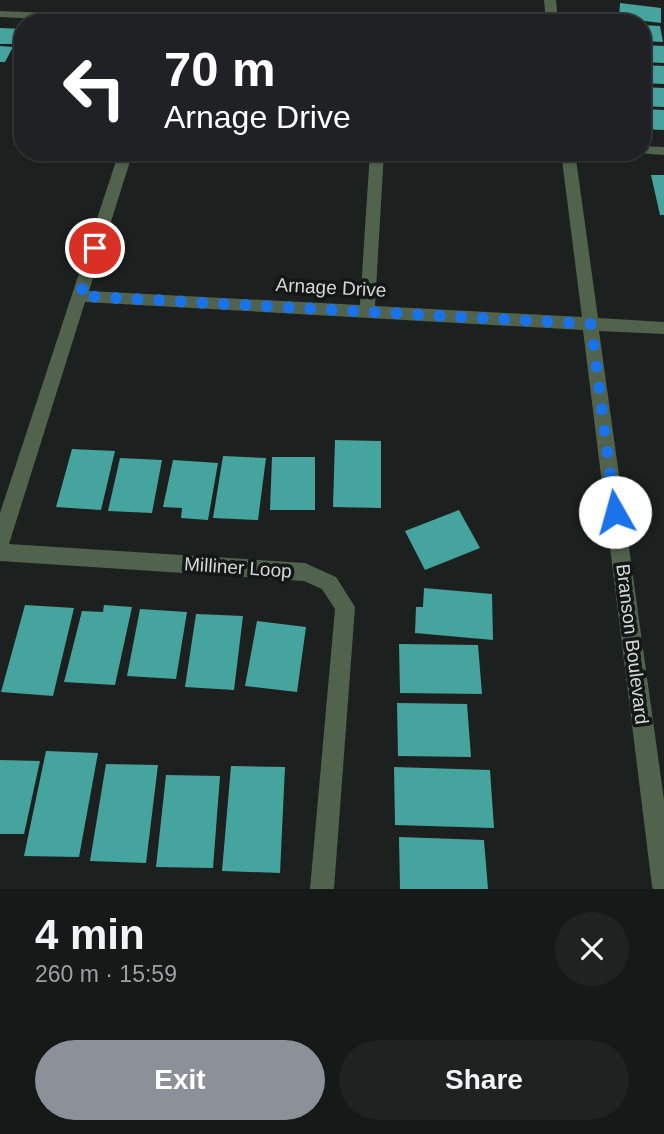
<!DOCTYPE html>
<meta charset="utf-8">
<style>
body{margin:0;font-family:Arial,sans-serif;background:#1e2220;color:#f1f3f6;height:100vh;display:flex;flex-direction:column;font-size:26px;white-space:nowrap}
*{box-sizing:border-box;margin:0}
p{font-size:23px;color:#9da0a1}
.icon{flex:none;width:38px;height:38px;fill:none;stroke:currentColor;stroke-width:2;stroke-linecap:round;stroke-linejoin:round}
.map{position:relative;height:889px;overflow:hidden}
.side{display:flex;flex-direction:column;background:#151917;flex:1}
.side>*{flex:none}
.top-card{position:absolute;left:14px;top:14px;width:637px;height:147px;border-radius:28px;box-shadow:0 2px 5px #0004,0 0 0 2px #343836;background:#202124;color:#fff;overflow:hidden}
.pin{position:absolute;display:grid;place-items:center;width:60px;height:60px;color:#fff;margin:-30px;border:4px solid #fff;border-radius:50%;box-shadow:0 2px 7px #0007}
.me{position:absolute;width:77px;margin:-38px;rotate:353deg;stroke-linejoin:round;filter:drop-shadow(0 0 5px #0008)}
.turn{display:flex;align-items:center;gap:24px;height:147px;padding:0 35px;font-size:32px}
.turn .icon{width:91px;height:91px;stroke-width:2.5}
.turn b{display:block;font-size:49px;line-height:60px}
.round{display:grid;place-items:center;flex:none;width:74px;height:74px;border-radius:37px;background:#1e2220}
.head{display:flex;align-items:center;justify-content:space-between;height:119px;padding:0 35px}
h1{font-size:42px;font-weight:800;line-height:52px}
.primary-button{display:flex;gap:14px;margin-top:auto;padding:14px 35px}
.primary-button a{flex:1;height:80px;border-radius:42px;background:#8c9099;color:#fff;font-size:28px;font-weight:800;line-height:80px;text-align:center}
.primary-button a+a{background:#1e2220;color:#f1f3f6}
.map>svg:first-child{display:block}
.building{fill:#46a49e}
.lines{fill:none;stroke-linecap:round;stroke-linejoin:round}
.street{fill:#51634d;fill-rule:evenodd}
.route{stroke:#1a73e8;stroke-width:12;stroke-dasharray:0 21.6}
.labels{text-anchor:middle;stroke-width:7;stroke-linejoin:round;paint-order:stroke}
.street-label{font-size:19px;fill:#d3d6d4;stroke:#131715}
</style>
<div class="map">
<svg width="664" height="889" viewBox="0 0 664 889">
<rect width="100%" height="100%" fill="#1c211f"/>
<!-- building -->
<g class="building">
<polygon points="620,3 661,8 661,23 619,18"/>
<polygon points="642,25 660,26 663,42 642,41"/>
<polygon points="0,28 23,29 15,44 0,44"/>
<polygon points="642,45 664,46 664,63 642,62"/>
<polygon points="0,46 13,47 5,62 0,62"/>
<polygon points="642,65 664,66 664,84 642,83"/>
<polygon points="642,87 664,88 664,107 642,106"/>
<polygon points="642,109 664,110 664,130 642,129"/>
<polygon points="651,175 664,175 664,215 660,215"/>
<polygon points="335,440 381,441 381,508 333,507"/>
<polygon points="72,449 115,451 101,510 56,507"/>
<polygon points="223,456 266,458 258,520 213,518"/>
<polygon points="272,457 315,457 315,510 270,510"/>
<polygon points="120,458 162,460 152,513 108,511"/>
<polygon points="173,460 218,463 208,520 181,518 182,508 163,507"/>
<polygon points="459,510 480,548 425,570 405,531"/>
<polygon points="424,588 492,594 493,640 415,633 416,607 423,607"/>
<polygon points="25,605 74,608 53,696 1,692"/>
<polygon points="104,605 132,607 115,685 64,682 82,611 103,612"/>
<polygon points="140,609 187,612 176,679 127,676"/>
<polygon points="196,614 243,616 234,690 185,687"/>
<polygon points="257,621 306,627 297,692 245,686"/>
<polygon points="399,644 478,645 482,694 400,693"/>
<polygon points="397,703 467,704 471,757 398,756"/>
<polygon points="46,751 98,753 79,857 24,856"/>
<polygon points="0,760 40,761 24,834 0,834"/>
<polygon points="106,764 158,765 146,863 90,861"/>
<polygon points="231,766 285,767 280,873 222,871"/>
<polygon points="394,767 490,770 494,828 395,825"/>
<polygon points="166,775 220,776 213,868 156,867"/>
<polygon points="399,837 484,840 488,889 400,889"/>
</g>
<g class="lines">
<!-- street -->
<g class="street">
<polygon points="544,0 556,0 558,23 546,23"/>
<polygon points="0,11 208,19 214,23 121,23 0,17"/>
<polygon points="642,146 664,147 664,155 637,153 642,152"/>
<polygon points="119,152 133,152 89,291 360,305 370,152 384,152 375,306 582,317 561,152 575,152 598,318 664,322 664,334 599,331 664,800 664,889 653,889 652,886 583,330 85,302 9,544 305,563 336,577 355,607 334,889 310,889 335,609 322,589 304,581 0,561 0,513"/>
</g>
</g>
<g class="lines">
<!-- route -->
<polyline class="route" points="95,248 80,296 591,324 615,512"/>
</g>
<g class="labels">
<!-- street labels -->
<g class="street-label">
<text transform="translate(331 287) rotate(3)" y="7">Arnage Drive</text>
<text transform="translate(238 567) rotate(4)" y="7">Milliner Loop</text>
<text transform="translate(633 644) rotate(83)" y="7">Branson Boulevard</text>
</g>
</g>
</svg>
<div class="pin" style="left:95px;top:248px;background:#d93025"><svg class="icon" aria-label="arrive" viewBox="0 0 24 24"><path d="M6 21V4h12l-3 4 3 4H6"/></svg></div>
<svg class="me" style="left:615px;top:512px" viewBox="-20 -20 40 40"><circle r="19" fill="#fff"/><path d="M0-13L10 11 0 6-10 11z" fill="#1a73e8"/></svg>
<div class="top-card">
<div class="turn"><svg class="icon" aria-label="left" viewBox="0 0 24 24"><path d="M17 20v-9H6M10 6l-5 5 5 5"/></svg><div><b>70 m</b>Arnage Drive</div></div>
</div>
</div>
<section class="side">
<div class="head"><div><h1>4 min</h1><p>260 m · 15:59</p></div><a class="round"><svg class="icon" aria-label="close" viewBox="0 0 24 24"><path d="M6 6l12 12M18 6L6 18"/></svg></a></div>
<div class="primary-button"><a>Exit</a><a>Share</a></div>
</section>
